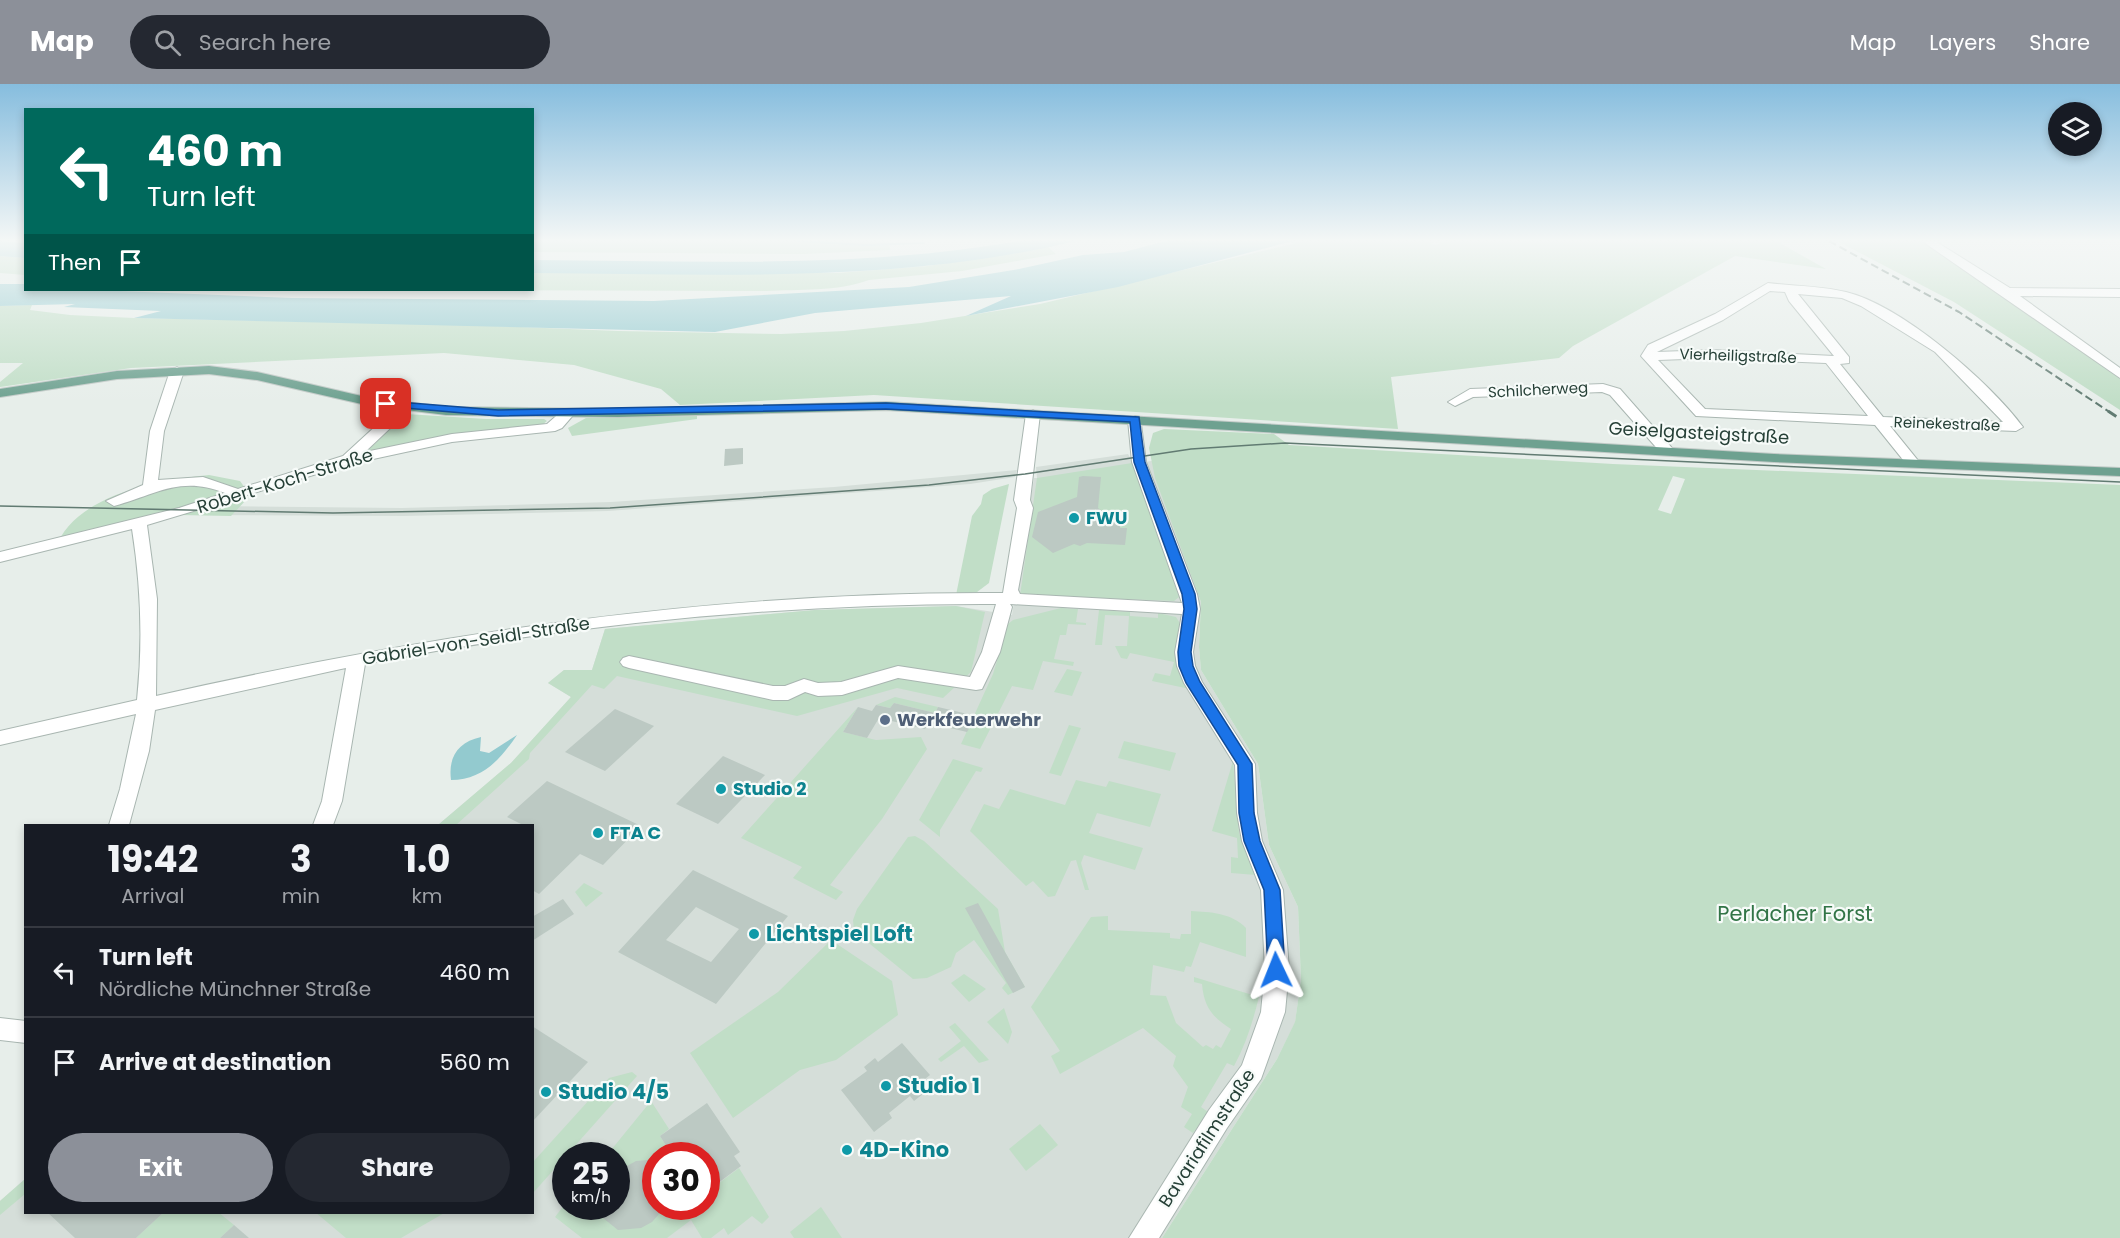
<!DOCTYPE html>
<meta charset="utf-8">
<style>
body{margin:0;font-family:Poppins,sans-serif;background:#242831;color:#f1f3f6;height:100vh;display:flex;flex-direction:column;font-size:22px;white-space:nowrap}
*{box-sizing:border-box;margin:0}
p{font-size:20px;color:#9ea1a6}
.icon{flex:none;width:33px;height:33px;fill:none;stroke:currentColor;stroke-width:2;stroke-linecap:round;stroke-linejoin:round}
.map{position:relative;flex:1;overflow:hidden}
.drawer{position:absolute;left:24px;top:740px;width:510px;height:390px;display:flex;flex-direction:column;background:#171b24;border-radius:0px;box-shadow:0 3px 9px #0003}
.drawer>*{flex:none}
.top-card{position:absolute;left:24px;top:24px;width:510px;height:183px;border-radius:0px;box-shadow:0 3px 9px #0003;background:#00695c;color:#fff;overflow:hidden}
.buttons{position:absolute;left:2048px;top:18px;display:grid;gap:12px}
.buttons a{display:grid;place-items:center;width:54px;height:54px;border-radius:50%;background:#171b24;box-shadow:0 3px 9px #0003;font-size:30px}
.speed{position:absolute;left:552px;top:1058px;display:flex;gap:12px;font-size:30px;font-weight:700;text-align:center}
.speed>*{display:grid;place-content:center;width:78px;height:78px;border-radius:50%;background:#171b24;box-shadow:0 3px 9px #0003;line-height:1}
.speed small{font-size:15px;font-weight:400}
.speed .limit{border:9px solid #d22;background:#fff;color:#111}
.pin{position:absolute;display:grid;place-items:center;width:51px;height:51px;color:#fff;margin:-26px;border-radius:12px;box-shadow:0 3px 9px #0006}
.me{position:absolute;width:66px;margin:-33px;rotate:358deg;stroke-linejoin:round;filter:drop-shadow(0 0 4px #0008)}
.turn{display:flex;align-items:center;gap:21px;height:126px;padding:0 24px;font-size:27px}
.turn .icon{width:78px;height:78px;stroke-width:2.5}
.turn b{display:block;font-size:42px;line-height:51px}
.then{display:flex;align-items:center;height:57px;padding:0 24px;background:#0003;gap:12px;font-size:22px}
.eta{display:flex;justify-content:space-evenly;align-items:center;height:102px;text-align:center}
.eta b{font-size:36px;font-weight:700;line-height:42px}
.primary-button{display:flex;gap:12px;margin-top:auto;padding:12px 24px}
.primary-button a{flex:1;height:69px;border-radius:36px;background:#8c9099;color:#fff;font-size:24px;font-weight:700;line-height:69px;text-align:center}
.primary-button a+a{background:#242831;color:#f1f3f6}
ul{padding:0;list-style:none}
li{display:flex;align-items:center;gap:18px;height:90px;padding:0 24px;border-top:2px solid #363941}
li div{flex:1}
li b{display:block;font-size:22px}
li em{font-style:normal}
header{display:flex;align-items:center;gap:36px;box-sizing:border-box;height:84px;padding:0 30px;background:#8c9099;color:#fff}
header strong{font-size:28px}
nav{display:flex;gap:33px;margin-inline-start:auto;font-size:21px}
.search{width:420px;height:54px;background:#242831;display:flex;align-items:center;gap:15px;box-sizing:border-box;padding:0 21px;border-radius:33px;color:#9ea1a6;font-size:22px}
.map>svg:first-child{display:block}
.built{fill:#d5ded9;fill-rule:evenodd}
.green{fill:#c1dec7;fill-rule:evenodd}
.water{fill:#93cacf}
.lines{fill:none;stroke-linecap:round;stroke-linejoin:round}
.stream{stroke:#93cacf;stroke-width:2}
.building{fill:#bcc9c3;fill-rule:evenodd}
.minor-casing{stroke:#a9b6b1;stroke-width:2}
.major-casing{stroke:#c2cac7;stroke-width:2}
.minor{fill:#fff;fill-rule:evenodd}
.major{fill:#6ea190;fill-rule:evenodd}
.tram{stroke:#617b72;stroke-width:1.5}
.rail-far1{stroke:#617b72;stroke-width:2;stroke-dasharray:8 4;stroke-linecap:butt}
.rail{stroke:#617b72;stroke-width:3;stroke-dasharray:10 5;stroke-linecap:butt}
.route{fill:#1a73e8;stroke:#114b97;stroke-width:1.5}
.culture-dot{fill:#0f9aa8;stroke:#f7fbf9;stroke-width:2}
.service-dot{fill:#5c6f8a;stroke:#f7fbf9;stroke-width:2}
.labels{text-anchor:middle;stroke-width:4.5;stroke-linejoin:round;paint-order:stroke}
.far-street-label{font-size:15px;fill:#264037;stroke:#f7fbf9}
.street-label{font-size:18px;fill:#264037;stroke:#f7fbf9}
.culture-label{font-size:18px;font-weight:bold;fill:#0d838f;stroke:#f7fbf9;text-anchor:start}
.service-label{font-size:18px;font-weight:bold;fill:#4e5e75;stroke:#f7fbf9;text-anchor:start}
.near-park-label{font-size:21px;fill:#327547;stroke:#f7fbf9}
.near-culture-label{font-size:21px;font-weight:bold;fill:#0d838f;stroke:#f7fbf9;text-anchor:start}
</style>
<header>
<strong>Map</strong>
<div class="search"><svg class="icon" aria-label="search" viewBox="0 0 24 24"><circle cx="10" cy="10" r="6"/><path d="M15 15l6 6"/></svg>Search here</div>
<nav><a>Map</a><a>Layers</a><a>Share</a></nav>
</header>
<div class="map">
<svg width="2120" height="1154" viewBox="0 0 2120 1154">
<rect width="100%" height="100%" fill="#e7eeea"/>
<!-- built -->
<g class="built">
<path d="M1128,370L1133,379L1152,377L1201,518L1199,563L1201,586L1258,680L1269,761L1298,823L1301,896L1295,939L1277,975L1162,1154H0V1117L25,1095L26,1128H532V741H438L511,679L571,613L548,599L564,586H592L605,545L815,526L956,522L1012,531L1034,394H1037L1036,383ZM566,1071H616V1122H566ZM656,1071H706V1122H656Z"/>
<polygon points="1017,386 1015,393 970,400 608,427 404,432 181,431 215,422 402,424 611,418 834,403"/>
</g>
<!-- green -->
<g class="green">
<polygon points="533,157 889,157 890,166 804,170 533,168"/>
<polygon points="1305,157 1426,157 1435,161 1449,157 1776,157 1826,185 1735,172 1573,262 1559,274 1391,293 1398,345 874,311 680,321 661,305 574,281 444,269 131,284 0,303 0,298 23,279 0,279 0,222 32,221 30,226 70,231 134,234 472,241 618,247 781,250 844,247 921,239 1040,220"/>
<polygon points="1837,157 1923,157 2003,208 2120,295 2120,326 1954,218"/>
<path d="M1048,163L1056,170L962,187L869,196C837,208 799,205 766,207L411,206H532L533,189H837L928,182Z"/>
<polygon points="0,172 25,174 25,191 0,189"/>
<polygon points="406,330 486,335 544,335 547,337 542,341 363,371"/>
<polygon points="697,332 697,335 572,352 568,344 586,334"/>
<path d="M1164,345L1274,350L1289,361L1613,380L2120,401V1154H1162L1277,975L1295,938L1301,896L1298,823L1269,761L1258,680L1201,586L1199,563L1201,518L1155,394L1149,364L1153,349ZM1673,392L1685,395L1671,430L1658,426Z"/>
<polygon points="1132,379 1179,513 1174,517 1020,511 1037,394"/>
<path d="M209,391L240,397L245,404L246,416L231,432L181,431L55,465C75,410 159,396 209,391Z"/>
<polygon points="1009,400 989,499 977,508 956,511 972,432 981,420 983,411 992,405"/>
<polygon points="956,522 985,528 971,588 943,614 897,604 797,632 617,592 604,605 592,601 530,669 529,675 456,741 438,741 511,679 571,613 548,599 564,586 592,586 605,545 815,526"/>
<polygon points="1061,524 1078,525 1076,538 1086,539 1086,541 1068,540 1066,551 1060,551 1054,575 1074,578 1073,582 1043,577 1033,606 1012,602 980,665 961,660 993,590 1008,540 1013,536"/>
<path d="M1099,526L1130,528V532L1158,534V529L1176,533L1181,541C1171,571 1175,579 1190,605L1152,597L1155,589L1170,592L1174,578L1130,569L1127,575L1121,574L1115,562H1127L1129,532L1105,531L1102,561H1095Z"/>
<polygon points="1067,585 1082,588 1072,612 1054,608"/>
<polygon points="895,613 938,623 935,629 894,619 890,624 876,621"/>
<polygon points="858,623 843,648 876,656 921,653 927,665 882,735 830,801 843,808 836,816 793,794 802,783 741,754"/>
<polygon points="1069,641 1081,644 1061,692 1049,689"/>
<polygon points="1124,657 1176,669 1170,687 1118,674"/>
<polygon points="953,675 983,684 981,688 976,687 940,746 940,753 919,736"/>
<polygon points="1233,677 1239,749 1256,791 1231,789 1231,773 1238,774 1237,754 1212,747"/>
<polygon points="1076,696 1106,703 1109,697 1161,710 1150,743 1097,729 1089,749 1143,764 1135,786 1084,771 1081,779 1089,806 1085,806 1076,776 1071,777 1055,812 1048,813 1033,797 1026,802 970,747 984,720 999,725 1010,705 1065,721"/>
<polygon points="915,752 924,757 998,825 1005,868 1025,903 1008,911 1002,904 1006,899 974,856 956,869 951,883 927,894 913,895 854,847 853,836 857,825 908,753"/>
<polygon points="584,799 603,809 586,823 575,808"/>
<path d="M1191,827C1210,828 1232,829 1246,844V873L1200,858L1191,883L1186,882L1184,888L1153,881L1150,911L1166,912L1176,939L1203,963L1206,961L1213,965L1216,961L1221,964L1231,945C1212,933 1204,923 1202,900L1194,898V893L1259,913C1253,937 1246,960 1234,982L1227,979L1201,1023L1208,1028L1193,1049L1184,1043L1192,1030L1181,1023L1188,1003L1173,982L1176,972L1143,944L1060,990L1051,972L1060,967L1031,923L1091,833L1108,832V846L1170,849V854L1180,855L1181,850H1191Z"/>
<polygon points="831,856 892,897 898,931 836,976 800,986 733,1034 690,969 778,908"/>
<polygon points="964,890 986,905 969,918 951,899"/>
<polygon points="1004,924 1012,948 1008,960 987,938"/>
<polygon points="955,939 989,976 979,979 964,962 941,978 938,975 961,957 949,943"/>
<polygon points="632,988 637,992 533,1109 533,1078 609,994"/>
<polygon points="651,1017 669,1045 660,1052 672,1071 656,1071 656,1122 706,1122 707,1108 739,1084 769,1133 762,1140 752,1132 728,1151 724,1144 711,1154 702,1154 691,1136 667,1154 582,1154 555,1133 565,1120 616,1122 616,1071 607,1071"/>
<polygon points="1040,1040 1058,1061 1026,1087 1009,1065"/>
<polygon points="25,1095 25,1110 0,1131 0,1117"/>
<polygon points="821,1123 842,1154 794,1154 790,1148"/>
<polygon points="164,1128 218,1128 234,1141 220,1154 136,1154"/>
<polygon points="315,1128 446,1128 401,1154 346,1154"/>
</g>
<!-- water -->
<g class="water">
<polygon points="0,157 25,159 25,174 0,172"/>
<path d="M1019,157H1075C898,200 713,190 533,189V176C695,177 858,185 1019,157Z"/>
<polygon points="1166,157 1293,157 1118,203 966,232 1011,212 815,229 715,248 134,234 161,227 64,223 75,220 0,222 0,200 25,200 26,206 95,206 292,214 654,217 909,203 1019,185 1083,171 1124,168"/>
<path d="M517,651C500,676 482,696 451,696C448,673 458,658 481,653L480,667L489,669Z"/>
</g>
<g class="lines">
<!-- stream -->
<polyline class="stream" points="798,157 865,161 924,159"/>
</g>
<!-- building -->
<g class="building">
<polygon points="743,364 743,380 724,382 725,365"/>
<polygon points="1083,392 1101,393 1098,424 1120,440 1120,444 1127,444 1125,461 1087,459 1080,462 1074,460 1053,469 1032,453 1038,428 1077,413 1079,393"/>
<polygon points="894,619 935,629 938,623 976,632 967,648 929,639 925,645 879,634 867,654 843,648 858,623 872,627 876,621 890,624"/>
<polygon points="615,625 654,642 605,687 565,668"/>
<polygon points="723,672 765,691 718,740 676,720"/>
<polygon points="547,697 641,742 603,781 580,770 539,810 532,806 532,741 523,741 507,733"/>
<path d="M693,786L788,832L716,920L618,868ZM696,823L739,845L711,878L666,856Z"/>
<polygon points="563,815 574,830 532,857 532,833"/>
<polygon points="978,819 1005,868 1025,903 1013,909 1007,899 965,824"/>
<polygon points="532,942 588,978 532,1038"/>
<polygon points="902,959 930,991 921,998 928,1006 914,1017 910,1012 889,1029 892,1034 874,1048 841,1006 867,987 864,983 875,974 878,978"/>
<polygon points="707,1019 740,1068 734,1072 741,1082 706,1108 706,1071 672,1071 660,1052"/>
<polygon points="648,1076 656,1079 656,1122 666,1122 652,1138 641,1144 618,1146 603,1134 599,1122 616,1122 616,1088 636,1077"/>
<polygon points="47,1128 164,1128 136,1154 75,1154"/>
<polygon points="234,1141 249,1154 220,1154"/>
</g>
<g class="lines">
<!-- minor casing -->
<g class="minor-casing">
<g id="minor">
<polygon points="1922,157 1935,157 2010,204 2120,205 2120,213 2020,212 2120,284 2120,294"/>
<path d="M1768,199C1793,202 1821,202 1846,208C1901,221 1990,298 2023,343L2016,347L1890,342L1920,379L1913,383L1908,382L1875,341L1696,332L1641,272L1648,261L1715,230ZM1770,207L1785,208L1789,217L1834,272L1712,266L1657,268L1723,236ZM1798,210L1842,214L1861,222L1935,268L2003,338L1883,333L1840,280L1849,279V273ZM1712,274L1826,279L1868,332L1705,325L1658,276Z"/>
<path d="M177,283L184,287L164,347L158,396L203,393L238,405L343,372L392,327H402V333L365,368L452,350L547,340L563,326H573L575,329L562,344L555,347L452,358L350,380L147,441L157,515L156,612C435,549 716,507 1003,509L1017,424L1014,416L1026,330L1033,326L1040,330L1030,416L1033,424L1018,506L1020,510L1182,519L1132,378L1128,336L1135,332L1140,333L1146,378L1197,510L1200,525L1193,568L1195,582L1202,598L1255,680L1257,729L1262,757L1283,806L1289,886L1285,928L1261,995L1227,1044L1159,1154H1129L1209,1026L1242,981L1261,928L1265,886L1261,806L1242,757L1237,729L1235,681L1184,599L1177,582L1175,568L1182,530L1010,520L1012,523L1000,568L982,605L976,606L898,594L842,611L818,612L805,608L788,616H773L629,584L623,582L620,578L623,574L629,572L773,602H785L804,595L818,599L841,598L898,582L970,593L982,568L996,520C784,519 573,540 365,580L342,717L333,741H313L322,717L346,584L341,585L155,626L149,667L129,741H109L120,705L136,630L0,661V647L137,616C143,559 141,502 132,445L0,478V468L179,424L225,409C180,391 155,411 114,422L106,417L143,401L150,347L170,287Z"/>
<polygon points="1603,300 1620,305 1672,364 1674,367 1672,370 1662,370 1610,311 1602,308 1473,313 1455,322 1448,318 1470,305"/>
<polygon points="0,934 26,937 26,959 0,956"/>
</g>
</g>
<!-- major casing -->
<g class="major-casing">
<polygon id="major" points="209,282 257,288 366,313 446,323 618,325 886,318 1774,370 2120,384 2120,392 1774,378 886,326 618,333 446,331 366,321 257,296 209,290 117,295 0,313 0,305 117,287"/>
</g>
<!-- minor -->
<use href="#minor" class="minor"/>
<!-- major -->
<use href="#major" class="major"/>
<!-- tram -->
<polyline class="tram" points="0,422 333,429 610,424 929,401 1025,390 1191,365 1285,359 2120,398"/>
<!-- rail-far1 -->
<polyline class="rail-far1" points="1829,157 1959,228 2111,329"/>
<!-- rail -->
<polyline class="rail" points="2108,327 2120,335"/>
</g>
<!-- sky -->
<linearGradient id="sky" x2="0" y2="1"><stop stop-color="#86bdde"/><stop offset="0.49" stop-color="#f4f7f6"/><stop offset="1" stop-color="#f4f7f6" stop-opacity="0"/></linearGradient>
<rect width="2120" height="319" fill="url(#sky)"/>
<!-- route -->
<polygon class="route" points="386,317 498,326 886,319 1139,333 1145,378 1195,510 1197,525 1191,568 1193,582 1200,598 1252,680 1254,729 1260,757 1280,806 1285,886 1283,891 1276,893 1270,891 1268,886 1264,806 1244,757 1239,729 1238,681 1186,599 1179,582 1178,568 1184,525 1182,510 1134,378 1130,338 886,325 498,332 382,322 382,318"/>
<!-- markers -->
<g class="culture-dot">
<circle cx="1074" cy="434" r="6"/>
<circle cx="721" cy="705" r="6"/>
<circle cx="598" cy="749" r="6"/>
<circle cx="754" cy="850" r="6"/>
<circle cx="886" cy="1002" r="6"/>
<circle cx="546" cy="1008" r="6"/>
<circle cx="847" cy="1066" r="6"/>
</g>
<circle class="service-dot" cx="885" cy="636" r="6"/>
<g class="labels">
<!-- far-street labels -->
<g class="far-street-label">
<text transform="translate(1738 272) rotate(2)" y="5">Vierheiligstraße</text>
<text transform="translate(1538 306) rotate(-3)" y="5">Schilcherweg</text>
<text transform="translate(1947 340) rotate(2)" y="5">Reinekestraße</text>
</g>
<!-- street labels -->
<g class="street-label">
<text transform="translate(1699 349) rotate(3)" y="6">Geiselgasteigstraße</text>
<text transform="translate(285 397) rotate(-17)" y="6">Robert-Koch-Straße</text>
<text transform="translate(476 557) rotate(-9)" y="6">Gabriel-von-Seidl-Straße</text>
<text transform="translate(1207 1054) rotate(-57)" y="6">Bavariafilmstraße</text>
</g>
<!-- culture labels -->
<g class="culture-label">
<text x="1086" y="440">FWU</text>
<text x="733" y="711">Studio 2</text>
<text x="610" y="755">FTA C</text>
</g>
<!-- service labels -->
<g class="service-label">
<text x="897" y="642">Werkfeuerwehr</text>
</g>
<!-- near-park labels -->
<g class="near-park-label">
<text x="1795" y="837">Perlacher Forst</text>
</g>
<!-- near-culture labels -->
<g class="near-culture-label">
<text x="766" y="857">Lichtspiel Loft</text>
<text x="898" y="1009">Studio 1</text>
<text x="558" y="1015">Studio 4/5</text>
<text x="859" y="1073">4D-Kino</text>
</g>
</g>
</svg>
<div class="buttons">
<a><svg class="icon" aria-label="layers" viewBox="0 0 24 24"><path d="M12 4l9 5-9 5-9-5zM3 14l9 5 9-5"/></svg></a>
</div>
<div class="speed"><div>25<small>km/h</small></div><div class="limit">30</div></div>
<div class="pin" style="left:386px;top:320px;background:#d93025"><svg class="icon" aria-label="arrive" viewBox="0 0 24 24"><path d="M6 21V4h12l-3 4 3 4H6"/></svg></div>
<svg class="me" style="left:1276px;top:886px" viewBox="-20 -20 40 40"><path d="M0-17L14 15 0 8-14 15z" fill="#1a73e8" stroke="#fff" stroke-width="4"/></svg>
<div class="top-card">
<div class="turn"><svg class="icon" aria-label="left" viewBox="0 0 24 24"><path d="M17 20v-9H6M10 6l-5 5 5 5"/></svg><div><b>460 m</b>Turn left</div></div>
<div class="then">Then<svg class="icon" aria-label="arrive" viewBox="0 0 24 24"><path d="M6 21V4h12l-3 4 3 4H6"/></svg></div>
</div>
<section class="drawer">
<div class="eta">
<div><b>19:42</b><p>Arrival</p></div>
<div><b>3</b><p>min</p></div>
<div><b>1.0</b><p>km</p></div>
</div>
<ul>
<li><svg class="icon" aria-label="left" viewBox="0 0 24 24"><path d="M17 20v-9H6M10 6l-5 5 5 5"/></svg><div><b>Turn left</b><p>Nördliche Münchner Straße</p></div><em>460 m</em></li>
<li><svg class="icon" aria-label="arrive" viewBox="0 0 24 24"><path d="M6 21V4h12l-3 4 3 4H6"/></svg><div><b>Arrive at destination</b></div><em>560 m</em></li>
</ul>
<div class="primary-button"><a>Exit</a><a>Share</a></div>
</section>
</div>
